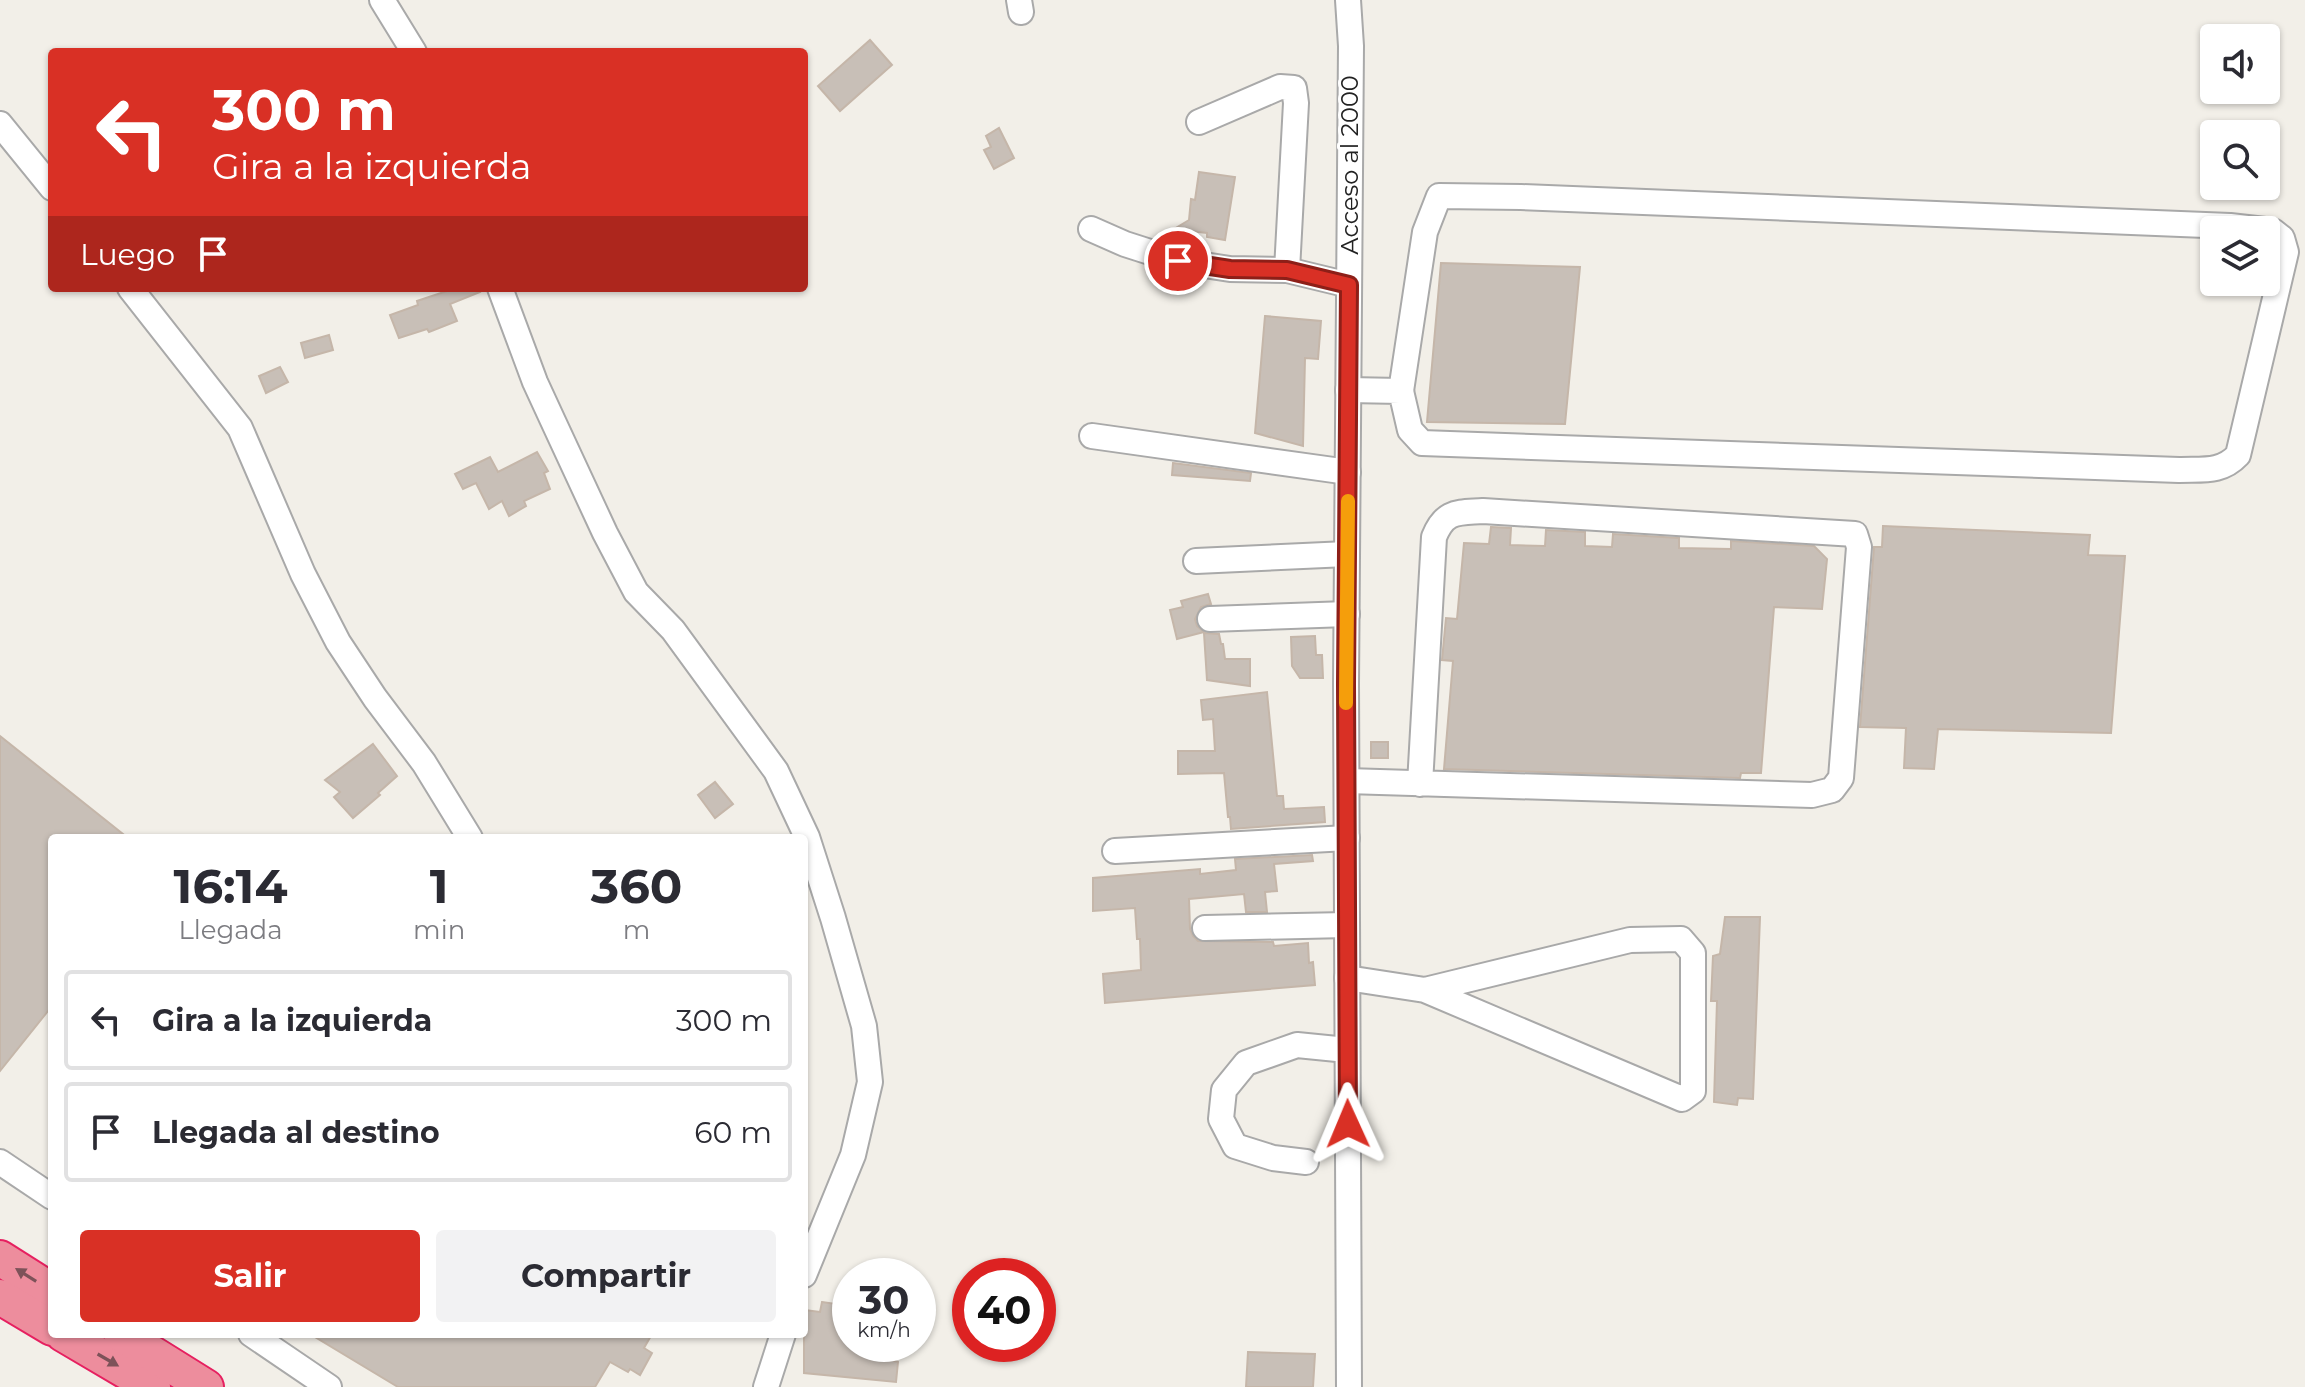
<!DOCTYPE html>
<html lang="es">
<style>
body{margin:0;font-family:Montserrat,sans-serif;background:#f2f2f3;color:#2b2b33;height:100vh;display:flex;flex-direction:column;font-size:30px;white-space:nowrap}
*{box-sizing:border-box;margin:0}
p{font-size:26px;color:#7c7c81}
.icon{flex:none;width:44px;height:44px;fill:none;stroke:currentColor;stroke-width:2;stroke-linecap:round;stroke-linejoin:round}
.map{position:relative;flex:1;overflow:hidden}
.drawer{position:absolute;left:48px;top:834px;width:760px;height:504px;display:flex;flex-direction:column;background:#fff;border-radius:8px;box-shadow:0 2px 6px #0004}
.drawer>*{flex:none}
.hud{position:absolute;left:48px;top:48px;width:760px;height:244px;border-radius:8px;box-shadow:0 2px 6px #0004;background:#d93025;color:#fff;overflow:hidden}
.tools{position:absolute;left:2200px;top:24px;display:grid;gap:16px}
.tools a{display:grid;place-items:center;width:80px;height:80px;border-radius:8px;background:#fff;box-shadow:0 2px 6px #0004;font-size:40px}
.speed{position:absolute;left:832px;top:1258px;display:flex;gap:16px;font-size:40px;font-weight:700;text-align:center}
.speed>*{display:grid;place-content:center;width:104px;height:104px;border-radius:50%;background:#fff;box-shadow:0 2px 6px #0004;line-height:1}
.speed small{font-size:20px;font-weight:400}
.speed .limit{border:12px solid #d22;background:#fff;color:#111}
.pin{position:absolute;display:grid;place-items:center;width:68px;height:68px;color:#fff;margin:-34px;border:4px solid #fff;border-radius:50%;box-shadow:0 2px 8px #0007}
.me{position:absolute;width:88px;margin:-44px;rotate:359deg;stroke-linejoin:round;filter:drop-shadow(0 0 6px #0008)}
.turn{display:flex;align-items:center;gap:28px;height:168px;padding:0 32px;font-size:36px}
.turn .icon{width:104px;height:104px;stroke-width:2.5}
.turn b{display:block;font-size:56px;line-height:68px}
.then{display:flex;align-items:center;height:76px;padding:0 32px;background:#0003;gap:16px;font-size:30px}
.eta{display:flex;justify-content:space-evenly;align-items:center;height:136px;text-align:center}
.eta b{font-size:48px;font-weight:700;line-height:56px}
.button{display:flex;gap:16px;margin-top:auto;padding:16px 32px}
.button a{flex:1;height:92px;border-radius:8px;background:#d93025;color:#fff;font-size:32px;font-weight:700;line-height:92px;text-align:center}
.button a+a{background:#f2f2f3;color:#2b2b33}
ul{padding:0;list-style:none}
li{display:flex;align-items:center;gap:24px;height:100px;margin:0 16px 12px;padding:0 16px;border:4px solid #e1e1e2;border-radius:8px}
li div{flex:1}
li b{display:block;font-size:30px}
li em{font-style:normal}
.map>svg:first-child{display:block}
.building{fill:#c8bfb7;stroke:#c5b6a9;stroke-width:2}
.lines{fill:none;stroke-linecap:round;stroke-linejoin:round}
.minor-casing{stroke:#a9a9a9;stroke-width:28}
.highway-casing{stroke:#e62060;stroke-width:38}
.minor{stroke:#fff;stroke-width:24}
.highway{stroke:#ed8d9d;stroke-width:34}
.oneway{fill:#7d5259}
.route-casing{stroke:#8d1f18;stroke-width:20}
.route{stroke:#d93025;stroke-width:14}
.slow{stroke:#f59e0b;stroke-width:14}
.labels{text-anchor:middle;stroke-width:6;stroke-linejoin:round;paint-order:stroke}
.street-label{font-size:24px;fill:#222;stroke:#fff}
</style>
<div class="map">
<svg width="2305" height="1387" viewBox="0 0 2305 1387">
<rect width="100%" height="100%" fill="#f2efe8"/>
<!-- building -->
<g class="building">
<polygon points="870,40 892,65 840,111 818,86"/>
<polygon points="999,128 1014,158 994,169 984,150 991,147 986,136"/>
<polygon points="1199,172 1235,177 1225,240 1207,237 1207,233 1174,229 1189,220 1191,199 1195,200"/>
<polygon points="1441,263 1580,267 1565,424 1427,422"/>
<polygon points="456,288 478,288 480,292 450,304 457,321 429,332 427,329 399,338 390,315 418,305 417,301"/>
<polygon points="1265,316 1321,321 1318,359 1305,358 1303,446 1255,433"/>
<polygon points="329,335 333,350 305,358 301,343"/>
<polygon points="280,367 288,382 266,393 259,376"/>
<polygon points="537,452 548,471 544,473 550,489 524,501 526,506 509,516 502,501 489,509 476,483 463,489 455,474 490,457 498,472"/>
<polygon points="1173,463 1251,473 1250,481 1172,475"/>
<polygon points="1883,526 2090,535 2088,555 2125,556 2111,733 1938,729 1934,769 1904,768 1906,728 1860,727 1874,547 1882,547"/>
<polygon points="1491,527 1511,528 1510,545 1545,546 1546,530 1585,532 1585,546 1612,547 1613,534 1679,538 1679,548 1731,549 1731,541 1814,546 1827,559 1822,609 1774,607 1761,773 1741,773 1740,778 1444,769 1453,661 1442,660 1446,618 1457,619 1464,543 1489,544"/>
<polygon points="1208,594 1211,604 1201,607 1195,619 1197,626 1204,632 1177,639 1170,610 1183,607 1181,601"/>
<polygon points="1204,633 1219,634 1221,644 1223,644 1225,659 1250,659 1250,686 1207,680"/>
<polygon points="1315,636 1316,655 1322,655 1323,678 1300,678 1292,666 1291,637"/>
<polygon points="1267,692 1277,796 1283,796 1284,809 1324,807 1325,822 1231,829 1230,817 1228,817 1224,773 1178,774 1178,751 1215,751 1213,719 1203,720 1201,700"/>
<polygon points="0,736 128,838 52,838 52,1006 0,1071"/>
<rect x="1371" y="742" width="17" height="16"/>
<polygon points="373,744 397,776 378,793 380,795 353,818 334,797 340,792 325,780"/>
<polygon points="715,782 733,804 715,818 698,795"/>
<polygon points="1312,855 1313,861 1274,864 1277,891 1265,892 1267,912 1246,912 1244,894 1189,899 1190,929 1193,936 1198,941 1273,942 1274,946 1308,943 1309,963 1313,962 1315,985 1105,1003 1103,974 1141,970 1140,939 1137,939 1135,908 1093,911 1093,878 1200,869 1200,874 1236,870 1235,859"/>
<polygon points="1725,917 1760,917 1753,1099 1738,1098 1737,1105 1714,1102 1717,1001 1711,1001 1713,956 1720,954"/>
<polygon points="822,1302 850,1306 848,1344 896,1344 894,1361 898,1362 896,1382 804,1373 804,1310 820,1312"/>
<polygon points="310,1334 652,1334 644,1348 652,1353 640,1375 630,1369 628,1372 610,1362 595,1387 398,1387"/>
<polygon points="1248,1352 1315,1354 1313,1387 1246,1387"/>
</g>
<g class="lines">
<!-- minor casing -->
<g class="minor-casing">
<g id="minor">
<polyline points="382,0 414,52"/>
<polyline points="1019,0 1021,12"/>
<polyline points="1348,0 1351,46 1346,684 1349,1387"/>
<polyline points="1199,122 1280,87 1294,88 1296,103 1287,270"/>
<polyline points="0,124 52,188"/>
<polyline points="1091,229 1125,244 1178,261 1230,269 1287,270 1349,285"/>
<polyline points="130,288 240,428 303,574 338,642 375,698 424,763 470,838"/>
<polyline points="500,288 535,382 553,421 605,533 636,592 673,630 776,771 807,837 833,918 864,1026 870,1082 853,1155 804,1275"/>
<path d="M1348,390L1401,391L1410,430L1422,443L2179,470C2203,469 2221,473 2238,455L2286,252L2282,238L2273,231L2266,230"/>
<polyline points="1401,391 1425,232 1439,196 1521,197 2230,226 2265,230"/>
<polyline points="1092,436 1348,472"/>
<polyline points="1196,561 1347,554"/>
<polyline points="1210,619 1347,614"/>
<path d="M1347,781L1812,795L1832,790L1841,778L1859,547L1855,534L1483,511C1457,513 1445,510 1434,537L1420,784"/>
<polyline points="1115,851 1347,838"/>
<polyline points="1205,928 1347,925"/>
<polyline points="1347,978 1425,990 1682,1099 1693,1091 1693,953 1681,939 1630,940 1425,990"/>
<polyline points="0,1162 52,1197"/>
<polyline points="1306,1162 1273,1158 1235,1146 1221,1119 1224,1090 1246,1063 1297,1045 1347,1050"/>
<polyline points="251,1334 329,1387"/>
<polyline points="766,1387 783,1334"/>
</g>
</g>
<!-- highway casing -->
<g class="highway-casing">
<g id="highway">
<polyline points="0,1258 52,1291"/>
<polyline points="0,1297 52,1328"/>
<polyline points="63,1334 153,1387"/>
<polyline points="121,1334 206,1387"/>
</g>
</g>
<!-- minor -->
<use href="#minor" class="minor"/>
<!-- highway -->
<use href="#highway" class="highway"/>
</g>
<!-- one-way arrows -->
<defs><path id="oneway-solid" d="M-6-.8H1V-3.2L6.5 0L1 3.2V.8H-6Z" transform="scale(2)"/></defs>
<g class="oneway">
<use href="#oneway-solid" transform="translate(26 1275) rotate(-148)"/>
<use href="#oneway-solid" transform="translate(108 1360) rotate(30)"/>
</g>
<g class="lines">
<!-- route casing -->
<g class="route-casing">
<polyline id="route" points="1178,261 1230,269 1287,270 1349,285 1346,684 1348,1124"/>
</g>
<!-- route -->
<use href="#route" class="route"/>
<!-- slow -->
<polyline class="slow" points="1346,703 1348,501"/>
</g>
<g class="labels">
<!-- street labels -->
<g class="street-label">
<text transform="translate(1350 165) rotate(-90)" y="8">Acceso al 2000</text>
</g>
</g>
</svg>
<div class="tools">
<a><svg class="icon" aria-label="sound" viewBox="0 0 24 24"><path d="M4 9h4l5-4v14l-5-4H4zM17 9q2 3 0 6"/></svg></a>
<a><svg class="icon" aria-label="search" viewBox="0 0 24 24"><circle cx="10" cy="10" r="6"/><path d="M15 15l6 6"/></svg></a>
<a><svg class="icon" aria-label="layers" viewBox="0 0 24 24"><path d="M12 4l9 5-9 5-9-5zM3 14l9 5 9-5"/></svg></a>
</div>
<div class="speed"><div>30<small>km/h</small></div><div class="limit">40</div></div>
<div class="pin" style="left:1178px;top:261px;background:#d93025"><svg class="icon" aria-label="arrive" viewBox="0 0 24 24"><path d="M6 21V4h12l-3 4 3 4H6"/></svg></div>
<svg class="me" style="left:1348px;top:1124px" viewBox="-20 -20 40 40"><path d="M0-17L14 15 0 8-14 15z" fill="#d93025" stroke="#fff" stroke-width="4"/></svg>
<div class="hud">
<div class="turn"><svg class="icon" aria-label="left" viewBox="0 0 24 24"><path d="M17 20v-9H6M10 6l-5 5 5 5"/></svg><div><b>300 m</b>Gira a la izquierda</div></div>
<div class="then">Luego<svg class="icon" aria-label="arrive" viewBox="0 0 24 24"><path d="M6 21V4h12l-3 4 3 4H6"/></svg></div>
</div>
<section class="drawer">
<div class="eta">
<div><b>16:14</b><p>Llegada</p></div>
<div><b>1</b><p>min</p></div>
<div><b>360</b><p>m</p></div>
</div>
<ul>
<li><svg class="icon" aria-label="left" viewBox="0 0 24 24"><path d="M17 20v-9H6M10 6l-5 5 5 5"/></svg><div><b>Gira a la izquierda</b></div><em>300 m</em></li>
<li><svg class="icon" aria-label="arrive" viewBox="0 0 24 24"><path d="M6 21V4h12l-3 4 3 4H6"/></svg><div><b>Llegada al destino</b></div><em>60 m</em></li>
</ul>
<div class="button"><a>Salir</a><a>Compartir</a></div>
</section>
</div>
